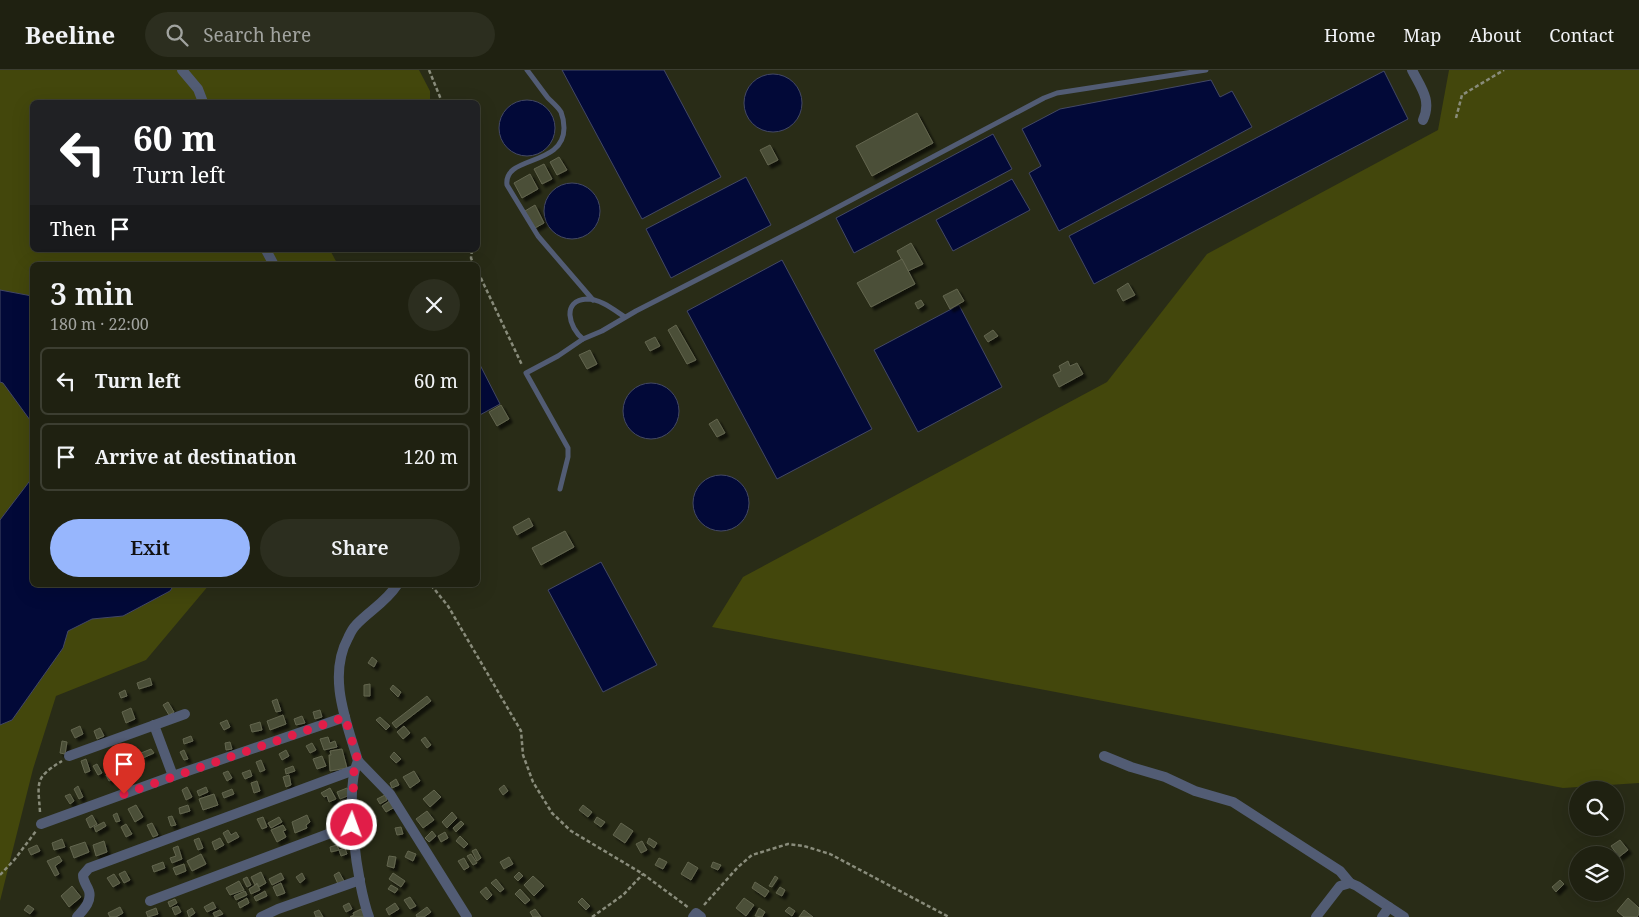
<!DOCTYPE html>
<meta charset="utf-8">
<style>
body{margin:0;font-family:"Noto Serif",serif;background:#2c2e1f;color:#f1f3f6;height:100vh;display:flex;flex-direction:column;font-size:19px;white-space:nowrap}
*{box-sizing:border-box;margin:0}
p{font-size:16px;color:#a1a39f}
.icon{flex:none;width:28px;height:28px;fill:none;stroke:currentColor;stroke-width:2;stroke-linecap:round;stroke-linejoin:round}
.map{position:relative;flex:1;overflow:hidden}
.drawer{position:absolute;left:30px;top:192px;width:450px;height:325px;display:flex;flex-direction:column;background:#1f2111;border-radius:8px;box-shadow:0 5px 20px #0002,0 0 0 1px #3c3e31}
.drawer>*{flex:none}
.guide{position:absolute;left:30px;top:30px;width:450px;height:152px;border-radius:8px;box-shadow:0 5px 20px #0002,0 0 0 1px #3c3e31;background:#202124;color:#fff;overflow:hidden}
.buttons{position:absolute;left:1569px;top:711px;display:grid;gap:10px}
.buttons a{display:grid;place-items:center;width:55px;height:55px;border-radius:50%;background:#1f2111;box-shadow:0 5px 20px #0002,0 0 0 1px #3c3e31;font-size:25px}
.pin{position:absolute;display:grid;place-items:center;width:42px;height:42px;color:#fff;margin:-51px -21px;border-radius:50% 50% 50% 0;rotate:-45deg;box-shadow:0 0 5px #0007}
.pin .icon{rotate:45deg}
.me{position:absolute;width:55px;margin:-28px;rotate:2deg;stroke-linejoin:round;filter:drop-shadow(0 0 4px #0008)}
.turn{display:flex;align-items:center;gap:18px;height:105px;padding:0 20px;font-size:22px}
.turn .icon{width:65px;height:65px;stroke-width:2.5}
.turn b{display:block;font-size:35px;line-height:42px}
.then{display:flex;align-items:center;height:48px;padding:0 20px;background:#0003;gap:10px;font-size:19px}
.round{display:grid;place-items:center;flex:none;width:52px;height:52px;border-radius:26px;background:#2c2e1f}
.head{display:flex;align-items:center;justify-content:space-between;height:85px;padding:0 20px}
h1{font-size:30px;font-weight:600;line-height:38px}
.primary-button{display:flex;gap:10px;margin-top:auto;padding:10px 20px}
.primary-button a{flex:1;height:58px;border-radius:30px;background:#97b6fd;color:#111;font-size:20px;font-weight:600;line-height:58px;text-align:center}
.primary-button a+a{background:#2c2e1f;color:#f1f3f6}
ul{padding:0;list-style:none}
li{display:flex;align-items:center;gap:15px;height:68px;margin:0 10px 8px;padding:0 10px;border:2px solid #3c3e31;border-radius:8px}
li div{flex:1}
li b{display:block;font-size:19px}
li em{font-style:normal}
header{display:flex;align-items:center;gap:30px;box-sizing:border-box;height:70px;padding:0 25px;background:#1f2111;border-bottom:1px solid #3c3e31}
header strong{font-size:24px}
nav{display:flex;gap:28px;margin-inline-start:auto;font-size:18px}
.search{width:350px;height:45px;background:#2c2e1f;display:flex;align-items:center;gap:12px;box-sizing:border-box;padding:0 18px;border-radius:28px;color:#a1a39f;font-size:19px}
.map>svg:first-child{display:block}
.green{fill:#43470c}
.water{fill:#020938;stroke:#434865}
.building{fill:#4c4f38;stroke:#63664f;filter:url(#shadow)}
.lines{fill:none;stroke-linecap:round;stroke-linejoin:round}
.path{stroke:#898c7b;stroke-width:2.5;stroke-dasharray:4 2.5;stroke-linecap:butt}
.service{stroke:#525c74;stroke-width:5}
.minor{stroke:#525c74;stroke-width:10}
.route{stroke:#e11d48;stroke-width:9;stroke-dasharray:0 16.2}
</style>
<header>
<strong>Beeline</strong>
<div class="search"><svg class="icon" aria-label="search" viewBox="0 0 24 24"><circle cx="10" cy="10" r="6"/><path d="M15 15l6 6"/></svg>Search here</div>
<nav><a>Home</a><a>Map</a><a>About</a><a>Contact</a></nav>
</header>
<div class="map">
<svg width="1639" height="847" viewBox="0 0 1639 847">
<defs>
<filter id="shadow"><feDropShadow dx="3.5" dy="3.5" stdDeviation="1" flood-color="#0009"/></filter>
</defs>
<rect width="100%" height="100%" fill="#292c17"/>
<!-- green -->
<g class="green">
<polygon points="0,0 419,0 430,21 430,32 32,32 32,180 330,180 338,195 32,195 32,226 0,220"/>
<polygon points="1449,0 1639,0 1639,713 1563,718 712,557 743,507 1107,312 1207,184 1438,60"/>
<polygon points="0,312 3,312 30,350 32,374 32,408 0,450"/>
<polygon points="174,515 209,515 146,590 56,626 33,699 0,831 0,655 12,650 63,578 68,561 92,549 123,546 170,521"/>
</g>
<!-- water -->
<g class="water">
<polygon points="562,0 664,0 721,107 642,149"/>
<polygon points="1384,1 1408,49 1094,214 1069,166"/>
<circle cx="773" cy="33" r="29"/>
<polygon points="1211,10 1220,27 1232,21 1252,57 1059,161 1029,103 1041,96 1022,59 1060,39"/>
<circle cx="527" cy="58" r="28"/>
<polygon points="993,64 1012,99 854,183 836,148"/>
<polygon points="746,107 771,155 671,208 646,159"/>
<polygon points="1012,109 1030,140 953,181 936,150"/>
<circle cx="572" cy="141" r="28"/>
<polygon points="782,190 872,359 777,409 687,241"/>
<polygon points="0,220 32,226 32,374 30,350 3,313 0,312"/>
<polygon points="959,235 1002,317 918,362 874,280"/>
<polygon points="478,291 500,334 478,346"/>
<circle cx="651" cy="341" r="28"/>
<circle cx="721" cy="433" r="28"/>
<polygon points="32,408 32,515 174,515 170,521 123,546 92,549 68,561 63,578 12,650 0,655 0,450"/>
<polygon points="601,492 657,595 603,622 548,520"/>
</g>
<!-- building -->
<g class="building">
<polygon points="917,43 933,73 872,106 856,76"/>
<polygon points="770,75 778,90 768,95 760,80"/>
<polygon points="559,87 567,100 557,105 550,92"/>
<polygon points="544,94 552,109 542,114 534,99"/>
<polygon points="530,104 538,119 522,128 514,113"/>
<polygon points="535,135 544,153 535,158 525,141"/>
<polygon points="911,173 923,194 908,201 897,181"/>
<polygon points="902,189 915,214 871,237 857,213"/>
<polygon points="1128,213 1135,225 1123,231 1117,220"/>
<polygon points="957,219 964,231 950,239 943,226"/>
<polygon points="921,230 924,235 918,239 915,233"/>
<polygon points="676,255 696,290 687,294 668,260"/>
<polygon points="993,260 998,266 988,272 984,266"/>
<polygon points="655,267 660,276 650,281 645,272"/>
<polygon points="590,280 597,294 587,299 579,285"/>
<polygon points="1068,291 1070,296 1077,293 1083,304 1059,317 1053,305 1061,301 1059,296"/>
<polygon points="501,335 509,349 497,356 489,342"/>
<polygon points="717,349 725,363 717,367 709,354"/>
<polygon points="529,448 533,456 517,465 513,457"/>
<polygon points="565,461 574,477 541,495 532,478"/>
<polygon points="372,587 377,591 374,597 368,593"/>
<polygon points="150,608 152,615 139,619 137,613"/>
<polygon points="370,614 370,626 364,626 364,615"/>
<polygon points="393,615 401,622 398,627 390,619"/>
<polygon points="125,620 127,626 121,628 119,623"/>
<polygon points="427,626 431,631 396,658 392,653"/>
<polygon points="277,629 281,641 276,642 272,631"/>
<polygon points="168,632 174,642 169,645 163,635"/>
<polygon points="131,638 135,649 126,653 122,642"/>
<polygon points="320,640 322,647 315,649 313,642"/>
<polygon points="283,645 286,654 270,660 267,651"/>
<polygon points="302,646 305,653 296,655 294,649"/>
<polygon points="380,647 390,656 386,660 376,650"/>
<polygon points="227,650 230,657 224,660 220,653"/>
<polygon points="260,652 262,660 252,662 250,655"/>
<polygon points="80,656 83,664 75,668 71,660"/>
<polygon points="404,656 410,663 403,669 397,662"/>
<polygon points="100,658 104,666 97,669 94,661"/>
<polygon points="191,666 193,671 184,674 183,669"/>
<polygon points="328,667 330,673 335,671 337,677 324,680 320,669"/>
<polygon points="425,667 431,675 427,678 421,670"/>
<polygon points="62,671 67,672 65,684 60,683"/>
<polygon points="230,672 232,679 226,680 225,673"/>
<polygon points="312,673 316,680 310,683 306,676"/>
<polygon points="151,679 154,683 143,688 141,683"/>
<polygon points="342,679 347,698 330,701 329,685 331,685 330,681"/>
<polygon points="184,680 188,689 184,690 180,682"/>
<polygon points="286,680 289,686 282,690 279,684"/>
<polygon points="394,682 401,689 396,693 390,687"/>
<polygon points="119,683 122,694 116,696 112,685"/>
<polygon points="322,686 326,696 317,699 313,689"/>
<polygon points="86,689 90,701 85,703 81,691"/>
<polygon points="261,690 265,700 260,702 256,692"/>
<polygon points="97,694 102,703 98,705 93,696"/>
<polygon points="293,696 295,701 286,704 285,699"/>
<polygon points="128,698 132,709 126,711 123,700"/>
<polygon points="121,699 125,716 122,717 118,700"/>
<polygon points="250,700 252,706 245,709 242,703"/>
<polygon points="114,701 116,707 109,711 106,705"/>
<polygon points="228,701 232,708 227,711 223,703"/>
<polygon points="414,701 420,711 410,718 403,707"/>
<polygon points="289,705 291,715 286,717 283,707"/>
<polygon points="396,709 399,715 392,718 390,713"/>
<polygon points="257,711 260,721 254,723 251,713"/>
<polygon points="504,715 508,721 503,725 499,719"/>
<polygon points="78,716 83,727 79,729 74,719"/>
<polygon points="187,717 192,727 186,730 182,720"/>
<polygon points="206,717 208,722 199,726 197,721"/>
<polygon points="330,718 336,729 329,732 327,726 324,727 321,723"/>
<polygon points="347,718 350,725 340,729 337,722"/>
<polygon points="232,719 234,724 224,728 222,723"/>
<polygon points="434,720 441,727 430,737 423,729"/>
<polygon points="70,724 74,731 70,734 65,726"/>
<polygon points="214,724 218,735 203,740 199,729"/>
<polygon points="385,725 387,730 380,734 377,729"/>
<polygon points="391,730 395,737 386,742 382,736"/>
<polygon points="136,735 143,747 135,752 128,739"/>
<polygon points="188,735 190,741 180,744 179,738"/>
<polygon points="583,735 592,742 588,747 579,740"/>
<polygon points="427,741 434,750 423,758 416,749"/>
<polygon points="452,742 457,748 447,758 442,752"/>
<polygon points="117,743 120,751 116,752 113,745"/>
<polygon points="92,745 97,754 90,758 86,749"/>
<polygon points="307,745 310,752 306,755 307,758 295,763 292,752"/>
<polygon points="172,746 176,755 171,756 168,747"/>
<polygon points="263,747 267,757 262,759 257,749"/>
<polygon points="279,747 282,752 271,758 268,753"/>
<polygon points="597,747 605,752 601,757 594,752"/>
<polygon points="461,751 464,754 456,762 453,758"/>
<polygon points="104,752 106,756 96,762 94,757"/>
<polygon points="152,753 158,765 153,767 147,755"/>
<polygon points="621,753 633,761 625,773 613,765"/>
<polygon points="126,754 132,764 126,767 121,757"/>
<polygon points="283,755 286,760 283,761 286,767 277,772 271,760"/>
<polygon points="401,757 403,764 397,765 395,758"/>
<polygon points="228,760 231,765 236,762 239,767 228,773 223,763"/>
<polygon points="432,761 436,766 429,772 425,768"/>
<polygon points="445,762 448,768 441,772 438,766"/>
<polygon points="460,766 468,774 464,778 456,771"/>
<polygon points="199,768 203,778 198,780 194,770"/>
<polygon points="220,768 224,775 215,780 212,772"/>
<polygon points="649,768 657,773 654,778 647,773"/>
<polygon points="62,769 65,777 54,780 52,773"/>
<polygon points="1620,770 1628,780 1619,787 1611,776"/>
<polygon points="104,771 107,782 96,786 93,775"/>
<polygon points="642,771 647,780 641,783 636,774"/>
<polygon points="85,772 89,782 74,788 70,777"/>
<polygon points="37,775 40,781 31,785 28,779"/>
<polygon points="337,775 339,780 331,782 330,777"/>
<polygon points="178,776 182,789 172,793 170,788 176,786 173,778"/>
<polygon points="345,778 347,784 341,786 339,780"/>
<polygon points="476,779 481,788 477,791 472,781"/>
<polygon points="408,781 416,784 413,791 405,787"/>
<polygon points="201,784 206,794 192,801 187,791"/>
<polygon points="471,784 477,793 473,795 467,786"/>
<polygon points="59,786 62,791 55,796 59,804 55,806 47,791"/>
<polygon points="389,786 396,787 394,798 387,796"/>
<polygon points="509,787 513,794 504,799 500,792"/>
<polygon points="464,788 469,797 464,800 458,791"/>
<polygon points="659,788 667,792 663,799 655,795"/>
<polygon points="163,792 165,798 154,802 152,796"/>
<polygon points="688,792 698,798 691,810 681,804"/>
<polygon points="713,792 721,795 718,800 711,797"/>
<polygon points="184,794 186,801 176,805 173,798"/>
<polygon points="125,801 130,810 124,813 119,804"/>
<polygon points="261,802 266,813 259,817 257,813 255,815 251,807"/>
<polygon points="339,802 344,811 338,814 334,805"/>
<polygon points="519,802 523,806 518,811 514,807"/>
<polygon points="281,803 284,809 272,815 269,809"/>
<polygon points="302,803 305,809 300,813 296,807"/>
<polygon points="393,803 405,811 401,817 389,809"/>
<polygon points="114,804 120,813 113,817 107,808"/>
<polygon points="533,806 544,816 534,826 524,815"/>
<polygon points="775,806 778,808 772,817 769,816"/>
<polygon points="247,807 251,815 247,817 243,809"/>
<polygon points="496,809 504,819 500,822 491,813"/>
<polygon points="1560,810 1564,814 1556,822 1552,817"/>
<polygon points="239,811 244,820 230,825 226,818"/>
<polygon points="755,812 769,821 765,827 752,818"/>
<polygon points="281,813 285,823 277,826 273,817"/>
<polygon points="257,814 260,820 251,824 249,819"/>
<polygon points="391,815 398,819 395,823 388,819"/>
<polygon points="72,816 81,827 69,837 61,826"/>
<polygon points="486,817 492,825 487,830 480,822"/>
<polygon points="780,817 785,820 782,826 776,823"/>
<polygon points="520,819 530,830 525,834 515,824"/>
<polygon points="245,821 247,825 236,830 234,826"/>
<polygon points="265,821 267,826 256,831 254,827"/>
<polygon points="410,827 416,836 410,839 404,830"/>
<polygon points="247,828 249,833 240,838 238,833"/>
<polygon points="582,828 590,836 586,840 578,832"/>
<polygon points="744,828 754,835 746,846 736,838"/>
<polygon points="1628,828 1639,838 1639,844 1637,847 1624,847 1617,841"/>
<polygon points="175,829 177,833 170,837 168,832"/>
<polygon points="213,832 216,838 207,842 204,837"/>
<polygon points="349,833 352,839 346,842 343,836"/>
<polygon points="395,833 399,839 389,845 386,839"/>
<polygon points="28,835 34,839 30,844 24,840"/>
<polygon points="178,836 181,842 175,845 172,838"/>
<polygon points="120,837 123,843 116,847 110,847 108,843"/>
<polygon points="427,837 431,842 424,847 417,847 416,845"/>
<polygon points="789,837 795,841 792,846 785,841"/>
<polygon points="156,838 158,844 148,847 146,842"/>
<polygon points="192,838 195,843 189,847 187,841"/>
<polygon points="759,838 765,842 762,847 755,846"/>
<polygon points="361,839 366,847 350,847 354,845 353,843"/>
<polygon points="535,839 541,847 533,847 530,842"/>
<polygon points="220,840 223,844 215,847 213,843"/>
<polygon points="319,840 323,847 316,847 314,842"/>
<polygon points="804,840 813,847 799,847"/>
</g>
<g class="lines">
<!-- path -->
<g class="path">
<polyline points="429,0 442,32"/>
<polyline points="1456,48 1462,25 1504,0"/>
<polyline points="478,139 478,147"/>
<polyline points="472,180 471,188 474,195"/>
<polyline points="478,202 522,295"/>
<polyline points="431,515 448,536 521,661 523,685 533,712 552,743 571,761 643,804 689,838"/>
<path d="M40,742C38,712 34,708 62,691"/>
<polyline points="0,805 15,789 36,761"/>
<polyline points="704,835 738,797 752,785 788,774 804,776 830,784 949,847"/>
<polyline points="592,847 623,825 643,804"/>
</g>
<!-- service -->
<g class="service">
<path d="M527,0C534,9 541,19 548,28C552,32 558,37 561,42C563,47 564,53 564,58C564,97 503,85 507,115L538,166L593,230"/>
<path d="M625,247C614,240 601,229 587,229C561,230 569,258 583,269L602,261L636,241L806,154L1044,28L1057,23L1206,0"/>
<polyline points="560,419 568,387 568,378 526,303 558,286 583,269"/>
</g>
<!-- minor -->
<g class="minor">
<polyline points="182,0 198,19 203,32"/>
<path d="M1412,0C1421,18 1432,30 1423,50"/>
<polyline points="266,180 274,195"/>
<polyline points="154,655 173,706"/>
<polyline points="69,686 185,644"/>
<polyline points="1104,686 1131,697 1165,707 1195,721 1233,732 1340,801 1350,813"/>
<polyline points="358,691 390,724 467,847"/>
<polyline points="41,754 173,706 345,647"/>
<polyline points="150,831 352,755"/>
<path d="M77,847C83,840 92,832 89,821C87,815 83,812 83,805L89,798L354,700"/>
<polyline points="261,847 278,839 360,810"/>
<path d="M369,847C357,815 344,721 358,691C347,653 327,607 348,568C350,564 352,559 356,555C369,541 386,532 397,515"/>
<polyline points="693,847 696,843 701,847"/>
<polyline points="1316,847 1340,816 1350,813 1357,816 1404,847"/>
<polyline points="1382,847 1389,837"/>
</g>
</g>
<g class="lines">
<!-- route -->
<polyline class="route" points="124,724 345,647 358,691 354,700 352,755"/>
</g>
</svg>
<div class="buttons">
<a><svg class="icon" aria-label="search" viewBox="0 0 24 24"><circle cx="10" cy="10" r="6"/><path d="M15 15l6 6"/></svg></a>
<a><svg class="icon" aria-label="layers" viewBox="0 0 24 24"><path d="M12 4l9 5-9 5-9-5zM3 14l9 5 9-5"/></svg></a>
</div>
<div class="pin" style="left:124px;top:724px;background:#d93025"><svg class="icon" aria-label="arrive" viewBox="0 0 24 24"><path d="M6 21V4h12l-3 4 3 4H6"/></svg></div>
<svg class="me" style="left:352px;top:755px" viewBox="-20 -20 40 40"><circle r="17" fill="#e11d48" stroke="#fff" stroke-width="3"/><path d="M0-11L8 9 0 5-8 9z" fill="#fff"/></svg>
<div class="guide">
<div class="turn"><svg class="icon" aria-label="left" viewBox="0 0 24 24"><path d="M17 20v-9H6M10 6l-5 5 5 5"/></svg><div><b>60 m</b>Turn left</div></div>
<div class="then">Then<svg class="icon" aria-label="arrive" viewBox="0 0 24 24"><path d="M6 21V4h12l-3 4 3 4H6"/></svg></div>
</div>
<section class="drawer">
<div class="head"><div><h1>3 min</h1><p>180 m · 22:00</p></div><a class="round"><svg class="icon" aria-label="close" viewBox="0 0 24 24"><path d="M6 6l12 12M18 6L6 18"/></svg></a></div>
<ul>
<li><svg class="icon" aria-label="left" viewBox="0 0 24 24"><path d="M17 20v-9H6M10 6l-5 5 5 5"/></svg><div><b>Turn left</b></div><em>60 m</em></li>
<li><svg class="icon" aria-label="arrive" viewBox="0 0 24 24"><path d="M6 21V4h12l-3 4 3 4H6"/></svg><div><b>Arrive at destination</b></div><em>120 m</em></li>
</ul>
<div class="primary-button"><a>Exit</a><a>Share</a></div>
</section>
</div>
